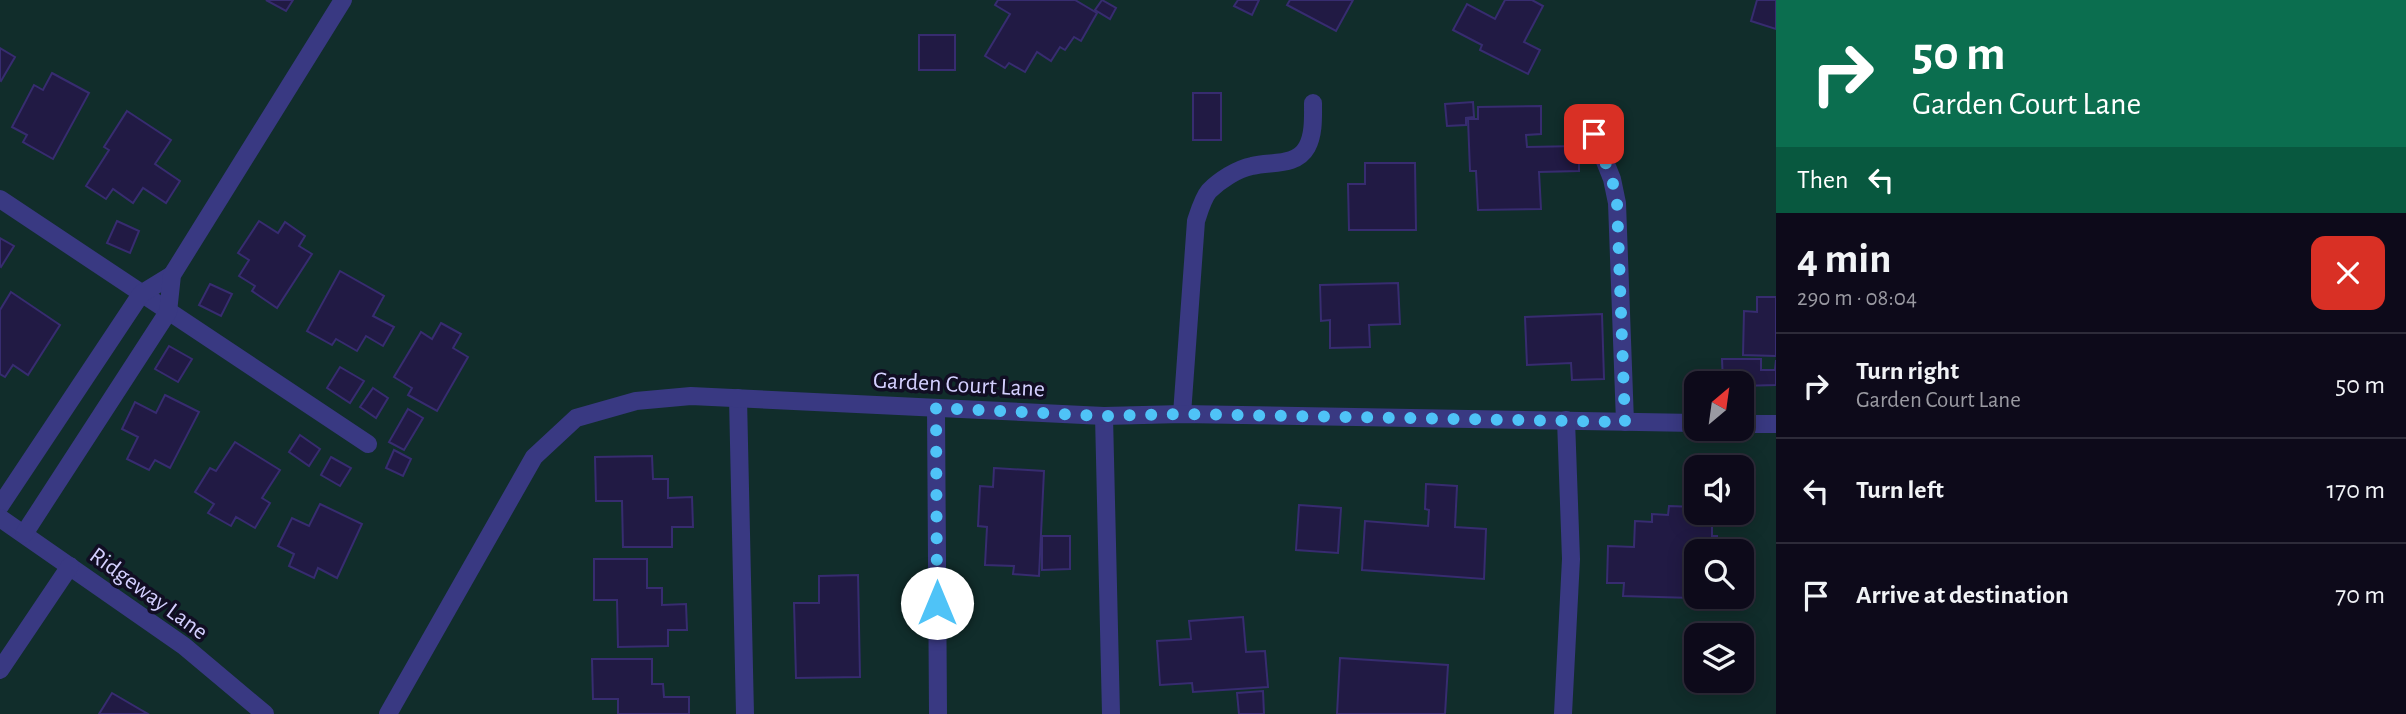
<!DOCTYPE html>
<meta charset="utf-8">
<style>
body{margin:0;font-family:"Alegreya Sans",sans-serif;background:#161323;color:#f1f3f6;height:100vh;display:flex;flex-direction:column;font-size:26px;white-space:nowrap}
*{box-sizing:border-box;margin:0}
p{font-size:23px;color:#9a9aa2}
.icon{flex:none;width:38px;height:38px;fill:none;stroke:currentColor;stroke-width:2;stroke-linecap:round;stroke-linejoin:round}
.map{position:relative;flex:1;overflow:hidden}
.panel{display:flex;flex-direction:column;background:#0d0a1a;width:630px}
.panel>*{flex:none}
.banner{background:#0b6e4f;color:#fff;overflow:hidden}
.needle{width:46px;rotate:29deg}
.tools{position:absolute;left:1684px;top:371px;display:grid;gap:14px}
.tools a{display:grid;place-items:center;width:70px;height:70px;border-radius:14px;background:#0d0a1a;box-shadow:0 4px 18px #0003,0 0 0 2px #2d2b39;font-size:35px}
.pin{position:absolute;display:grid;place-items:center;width:60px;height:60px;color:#fff;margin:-30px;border-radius:14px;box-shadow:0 4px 10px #0006}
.me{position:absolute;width:77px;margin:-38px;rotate:0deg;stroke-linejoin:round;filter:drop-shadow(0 0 5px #0008)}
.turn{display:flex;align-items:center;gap:24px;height:147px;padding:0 21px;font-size:32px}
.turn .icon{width:91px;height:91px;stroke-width:2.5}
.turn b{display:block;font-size:49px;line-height:60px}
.then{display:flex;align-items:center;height:66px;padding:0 21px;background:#0003;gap:14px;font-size:26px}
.round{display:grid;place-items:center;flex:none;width:74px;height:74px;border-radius:14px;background:#161323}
.overview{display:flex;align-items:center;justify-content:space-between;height:119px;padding:0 21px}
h1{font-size:42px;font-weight:700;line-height:52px}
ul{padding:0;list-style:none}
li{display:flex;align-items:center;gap:21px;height:105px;padding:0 21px;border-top:2px solid #2d2b39}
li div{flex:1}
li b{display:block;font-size:26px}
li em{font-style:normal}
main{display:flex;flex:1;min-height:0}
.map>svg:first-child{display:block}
.green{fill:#112d2b;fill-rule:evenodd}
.building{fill:#211a44;stroke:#372c70;stroke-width:2}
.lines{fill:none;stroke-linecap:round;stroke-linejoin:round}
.minor{stroke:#393982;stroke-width:18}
.route{stroke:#4fc3f7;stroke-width:12;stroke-dasharray:0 21.6}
.labels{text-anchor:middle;stroke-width:7;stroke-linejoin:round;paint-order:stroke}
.street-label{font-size:24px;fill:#d4d0ff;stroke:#110e23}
</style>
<main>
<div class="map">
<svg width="1776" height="714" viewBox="0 0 1776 714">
<rect width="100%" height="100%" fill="#110e23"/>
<!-- green -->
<path class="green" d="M0,0H1776V714H0ZM1696,383H1741V429H1696ZM1696,467H1741V513H1696ZM1696,551H1741V597H1696ZM1696,635H1741V681H1696Z"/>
<!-- building -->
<g class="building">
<polygon points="266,0 293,0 286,11"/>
<polygon points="998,0 1075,0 1097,13 1081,41 1074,37 1065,50 1060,47 1051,61 1037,52 1025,72 1009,63 1005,68 985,56 1010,14 995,5"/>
<polygon points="1102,0 1116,8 1110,19 1095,10"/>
<polygon points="1238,0 1259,0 1252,15 1234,6"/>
<polygon points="1290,0 1353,0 1336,31 1287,5"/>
<polygon points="1505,0 1532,0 1543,6 1524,42 1540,50 1528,74 1480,50 1482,45 1453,30 1467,4 1495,19"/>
<polygon points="1757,0 1776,0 1776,29 1751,21"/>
<rect x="919" y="35" width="36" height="35"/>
<polygon points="0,48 15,57 1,81 0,80"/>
<polygon points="52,73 89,93 53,159 23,142 27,135 12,127 34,85 43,90"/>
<rect x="1193" y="93" width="28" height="47"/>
<polygon points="1473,102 1474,117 1466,118 1466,125 1447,126 1445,104"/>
<polygon points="1541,106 1541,134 1526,135 1527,147 1579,146 1579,171 1539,172 1541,209 1478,210 1476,171 1470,171 1468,119 1478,119 1478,107"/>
<polygon points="127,111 171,140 155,164 180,181 166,203 143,188 133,203 113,189 106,199 86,186 109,150 104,147"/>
<polygon points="1365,163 1415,163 1416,230 1349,230 1348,184 1365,184"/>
<polygon points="117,221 139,231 130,253 107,243"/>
<polygon points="259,221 278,233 285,222 305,236 299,246 312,254 277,308 252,291 255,286 239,276 249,260 238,253"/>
<polygon points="0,238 14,246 1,267 0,266"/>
<polygon points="340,271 384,296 373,316 394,327 383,346 366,336 357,351 336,339 332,345 307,331"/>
<polygon points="1398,283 1400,324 1369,325 1370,347 1330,348 1330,320 1321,321 1320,285"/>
<polygon points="210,284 232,294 221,316 199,305"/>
<polygon points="11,292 60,325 28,375 13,365 5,377 0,374 0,310"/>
<polygon points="1757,297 1776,297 1776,356 1743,355 1744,311 1757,312"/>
<polygon points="1602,314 1604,379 1572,380 1571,363 1527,365 1525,317"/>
<polygon points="441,323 461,334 453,348 468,357 437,411 408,395 412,388 394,377 421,332 432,339"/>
<polygon points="169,346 192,359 178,382 155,369"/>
<polygon points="1722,359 1761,359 1761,370 1775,370 1776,360 1776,385 1741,386 1741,383 1723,383"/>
<polygon points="340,367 364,381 350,403 327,388"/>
<polygon points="373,388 388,398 376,418 360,407"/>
<polygon points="165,395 199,412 170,468 155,460 149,470 127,459 138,437 122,429 135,402 156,413"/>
<polygon points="408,409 423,418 404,450 389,442"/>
<polygon points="300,435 320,449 309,466 289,452"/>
<polygon points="235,442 280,470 262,498 270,503 255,528 236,517 231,526 208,513 214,504 195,492 210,468 216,471"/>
<polygon points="394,450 411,459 403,476 386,468"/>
<polygon points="652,456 653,479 668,479 668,498 692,497 693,527 672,527 672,547 623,547 622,501 596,501 595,457"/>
<polygon points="331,457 351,468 340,486 321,475"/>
<polygon points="994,468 1044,471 1039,576 1013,574 1014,566 985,565 987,527 978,526 980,486 993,487"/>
<polygon points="1426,484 1457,486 1455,527 1486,529 1484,579 1362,570 1365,521 1428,526 1429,510 1425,509"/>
<polygon points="320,504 362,524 337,578 318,568 314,578 289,566 294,554 278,546 292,518 309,526"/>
<polygon points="1299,505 1341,508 1338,553 1296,550"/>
<polygon points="1669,506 1696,507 1696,513 1706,513 1705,520 1712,520 1712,536 1717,536 1717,551 1696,551 1693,598 1623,596 1624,583 1607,583 1608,546 1634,547 1635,521 1652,522 1652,514 1668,515"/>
<polygon points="1042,536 1070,536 1070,569 1042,570"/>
<polygon points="594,559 647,559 647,588 662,588 662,605 686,604 687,630 668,630 668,646 618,647 617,600 594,600"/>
<polygon points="858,575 860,677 796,678 794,603 819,603 819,576"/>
<polygon points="1741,576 1743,576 1745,609 1698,610 1697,597 1741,597"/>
<polygon points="1243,617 1246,652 1265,651 1268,687 1193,692 1192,683 1160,685 1157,641 1191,639 1189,621"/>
<polygon points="1340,658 1448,665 1445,714 1337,714"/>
<polygon points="592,659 652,659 652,684 663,684 664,697 689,697 689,714 618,714 618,699 593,699"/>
<polygon points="1263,691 1264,714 1239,714 1237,693"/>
<polygon points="112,693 148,714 99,714"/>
</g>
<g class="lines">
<!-- minor -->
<g class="minor">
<polyline points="1594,134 1612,179 1617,203 1625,422"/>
<polyline points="0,199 368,444"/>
<polyline points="738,398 745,714"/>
<polyline points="936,408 938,714"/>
<path d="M1182,414L1196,221C1199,212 1203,198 1209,191C1220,180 1237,169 1252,166C1271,161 1296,167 1307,147C1314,134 1313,117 1313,103"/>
<polyline points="1104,416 1111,714"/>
<polyline points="1741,424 1776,424"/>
<polyline points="0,506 141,294 172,275"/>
<polyline points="0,518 184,646 265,714"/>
<polyline points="24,534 168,312 172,275 343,0"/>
<polyline points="0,670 70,566"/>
<polyline points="388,714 534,457 576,418 636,401 691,396 1104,416 1182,414 1696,423"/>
<polyline points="1563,714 1571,559 1566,420"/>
</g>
</g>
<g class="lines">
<!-- route -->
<polyline class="route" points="937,603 936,408 1104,416 1182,414 1625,422 1617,203 1612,179 1594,134"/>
</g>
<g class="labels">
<!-- street labels -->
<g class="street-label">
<text transform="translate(959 384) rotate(3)" y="8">Garden Court Lane</text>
<text transform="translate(149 593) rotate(36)" y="8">Ridgeway Lane</text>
</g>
</g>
</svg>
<div class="tools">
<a><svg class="needle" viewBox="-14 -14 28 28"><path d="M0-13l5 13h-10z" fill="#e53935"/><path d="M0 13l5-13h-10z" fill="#9a9aa2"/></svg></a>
<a><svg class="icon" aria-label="sound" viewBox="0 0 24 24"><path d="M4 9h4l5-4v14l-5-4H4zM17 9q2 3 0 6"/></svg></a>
<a><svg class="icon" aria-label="search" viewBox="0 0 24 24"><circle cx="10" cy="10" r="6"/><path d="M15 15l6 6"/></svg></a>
<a><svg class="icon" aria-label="layers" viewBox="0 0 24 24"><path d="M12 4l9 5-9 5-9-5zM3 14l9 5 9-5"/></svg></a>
</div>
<div class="pin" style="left:1594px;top:134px;background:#d93025"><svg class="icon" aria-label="arrive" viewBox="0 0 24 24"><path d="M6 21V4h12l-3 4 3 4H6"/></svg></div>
<svg class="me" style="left:937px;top:603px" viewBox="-20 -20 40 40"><circle r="19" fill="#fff"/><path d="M0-13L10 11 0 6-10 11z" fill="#4fc3f7"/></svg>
</div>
<section class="panel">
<div class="banner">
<div class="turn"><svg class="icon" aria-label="right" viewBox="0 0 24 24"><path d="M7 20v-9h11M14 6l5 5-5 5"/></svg><div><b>50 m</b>Garden Court Lane</div></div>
<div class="then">Then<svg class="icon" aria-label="left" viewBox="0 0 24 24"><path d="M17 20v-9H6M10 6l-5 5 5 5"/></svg></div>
</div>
<div class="overview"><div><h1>4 min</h1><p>290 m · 08:04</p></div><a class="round" style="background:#d93025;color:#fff"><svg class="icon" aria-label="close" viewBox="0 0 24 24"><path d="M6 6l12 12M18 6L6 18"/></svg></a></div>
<ul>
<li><svg class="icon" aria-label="right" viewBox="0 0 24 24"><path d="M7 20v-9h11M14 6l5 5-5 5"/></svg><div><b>Turn right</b><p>Garden Court Lane</p></div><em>50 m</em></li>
<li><svg class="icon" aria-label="left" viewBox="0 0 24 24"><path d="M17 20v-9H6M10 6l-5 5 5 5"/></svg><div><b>Turn left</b></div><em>170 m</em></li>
<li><svg class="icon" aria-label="arrive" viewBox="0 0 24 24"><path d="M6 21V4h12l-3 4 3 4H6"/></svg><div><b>Arrive at destination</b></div><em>70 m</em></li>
</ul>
</section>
</main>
